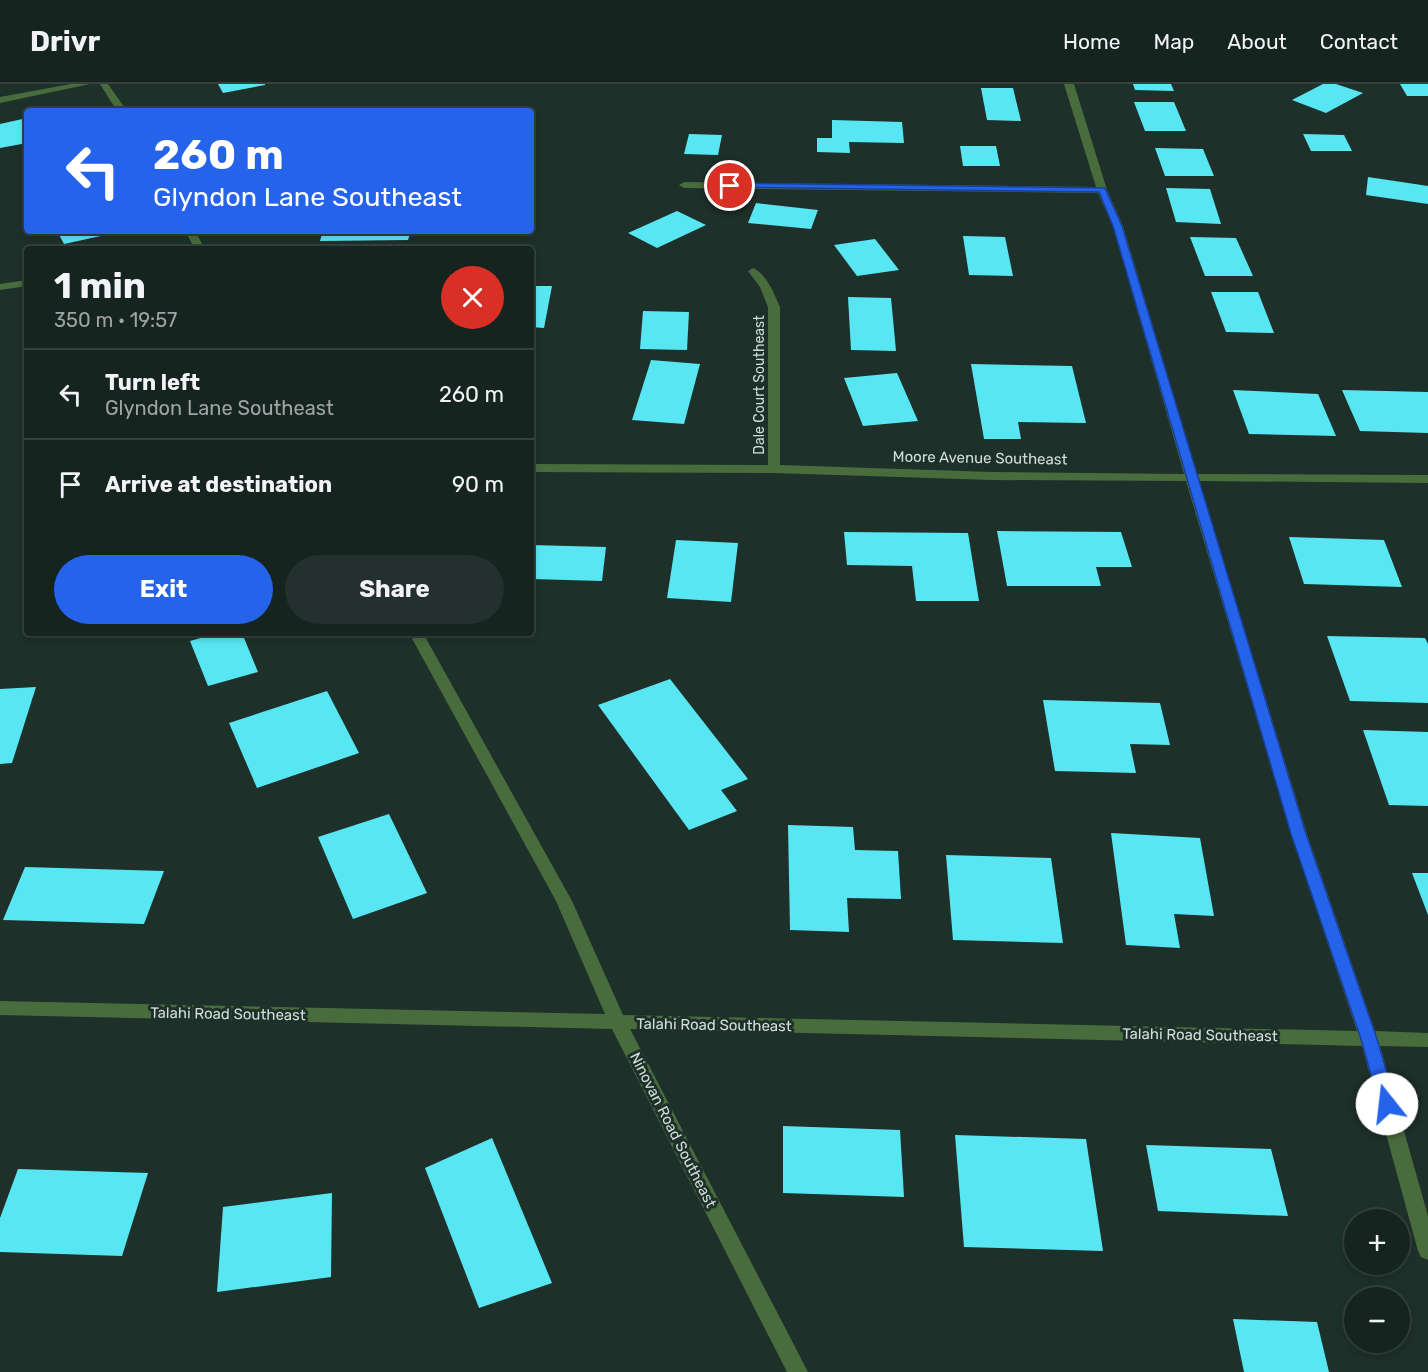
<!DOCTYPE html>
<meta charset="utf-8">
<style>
body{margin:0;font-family:Rubik,sans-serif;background:#23302d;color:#f1f3f6;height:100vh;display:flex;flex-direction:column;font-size:22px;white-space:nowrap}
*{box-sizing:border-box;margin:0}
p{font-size:20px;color:#9ea4a5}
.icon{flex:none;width:33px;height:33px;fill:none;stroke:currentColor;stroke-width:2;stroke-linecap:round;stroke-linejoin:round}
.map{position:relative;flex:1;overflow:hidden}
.details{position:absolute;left:24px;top:162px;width:510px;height:390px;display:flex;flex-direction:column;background:#162420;border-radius:6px;box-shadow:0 3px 9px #0003,0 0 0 2px #35413e}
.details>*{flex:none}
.guide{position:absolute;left:24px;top:24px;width:510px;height:126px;border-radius:6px;box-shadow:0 3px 9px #0003,0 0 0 2px #35413e;background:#2563eb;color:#fff;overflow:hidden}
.buttons{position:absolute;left:1344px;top:1125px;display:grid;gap:12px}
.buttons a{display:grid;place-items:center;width:66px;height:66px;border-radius:50%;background:#162420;box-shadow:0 3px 9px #0003,0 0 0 2px #35413e;font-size:30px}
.pin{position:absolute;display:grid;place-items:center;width:51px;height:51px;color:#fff;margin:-26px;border:3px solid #fff;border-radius:50%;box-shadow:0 2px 6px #0007}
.me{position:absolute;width:66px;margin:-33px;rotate:344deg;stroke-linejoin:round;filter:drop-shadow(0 0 4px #0008)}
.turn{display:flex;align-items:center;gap:21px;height:126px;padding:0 30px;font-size:27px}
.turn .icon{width:78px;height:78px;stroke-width:2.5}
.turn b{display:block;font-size:42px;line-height:51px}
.round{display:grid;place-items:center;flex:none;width:63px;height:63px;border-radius:32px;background:#23302d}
.summary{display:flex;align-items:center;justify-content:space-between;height:102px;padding:0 30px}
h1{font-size:36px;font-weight:700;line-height:45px}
.action{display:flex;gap:12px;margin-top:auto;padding:12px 30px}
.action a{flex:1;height:69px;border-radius:36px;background:#2563eb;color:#fff;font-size:24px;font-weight:700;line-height:69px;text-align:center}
.action a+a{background:#23302d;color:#f1f3f6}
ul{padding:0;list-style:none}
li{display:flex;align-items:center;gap:18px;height:90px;padding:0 30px;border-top:2px solid #35413e}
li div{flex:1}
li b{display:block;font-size:22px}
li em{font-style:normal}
header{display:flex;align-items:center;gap:36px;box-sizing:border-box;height:84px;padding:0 30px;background:#162420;border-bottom:2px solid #35413e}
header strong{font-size:28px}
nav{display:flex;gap:33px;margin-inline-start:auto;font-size:21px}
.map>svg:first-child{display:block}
.building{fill:#58e7f2}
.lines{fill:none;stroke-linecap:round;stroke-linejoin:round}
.minor{fill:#496c3d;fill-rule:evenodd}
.route{fill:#2563eb;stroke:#184099;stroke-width:1.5}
.labels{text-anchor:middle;stroke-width:6;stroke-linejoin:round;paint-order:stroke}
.far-street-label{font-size:14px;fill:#d3deda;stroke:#1e302a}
.street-label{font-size:15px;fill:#d3deda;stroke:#1e302a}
</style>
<header>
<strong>Drivr</strong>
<nav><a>Home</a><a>Map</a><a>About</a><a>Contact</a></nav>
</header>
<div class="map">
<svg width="1428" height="1288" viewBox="0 0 1428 1288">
<rect width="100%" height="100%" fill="#1e302a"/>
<!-- building -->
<g class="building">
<polygon points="218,0 265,0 265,1 223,9"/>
<polygon points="1133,0 1171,0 1174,7 1135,6"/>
<polygon points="1323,0 1336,0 1363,9 1326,29 1292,16"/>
<polygon points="1400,0 1428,0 1428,12 1407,12"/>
<polygon points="981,4 1013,4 1021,37 987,36"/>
<polygon points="1134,18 1174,18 1186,47 1145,47"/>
<polygon points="27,34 27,59 0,64 0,40"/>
<polygon points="832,36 902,38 904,59 849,58 850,69 817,68 817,54 832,54"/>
<polygon points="689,50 722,51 718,71 684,70"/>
<polygon points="1303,50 1344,51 1352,67 1311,67"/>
<polygon points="960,62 996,62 1000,82 963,82"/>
<polygon points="1155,64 1203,65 1214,92 1165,92"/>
<polygon points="1368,93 1428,102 1428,120 1366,111"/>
<polygon points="1166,104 1210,105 1221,140 1176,138"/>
<polygon points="756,119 818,126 811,145 748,139"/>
<polygon points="677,127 706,141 657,164 628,149"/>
<polygon points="57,147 108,147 110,150 64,160"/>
<polygon points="323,147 411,147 408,156 320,157"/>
<polygon points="963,152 1005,153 1013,192 969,191"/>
<polygon points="1190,153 1236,154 1253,192 1205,192"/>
<polygon points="875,155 899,186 857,192 834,161"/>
<polygon points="531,202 552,202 544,244 531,243"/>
<polygon points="1211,208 1258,208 1274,249 1226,248"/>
<polygon points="848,213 891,214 896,267 851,266"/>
<polygon points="643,227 689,228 687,266 640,265"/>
<polygon points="651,276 700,280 684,340 632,336"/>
<polygon points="971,280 1072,282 1086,339 1018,338 1021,355 984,355"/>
<polygon points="897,289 918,337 863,342 844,294"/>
<polygon points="1233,306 1318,310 1336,352 1249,350"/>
<polygon points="1342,306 1428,308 1428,349 1360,347"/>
<polygon points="997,447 1121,448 1132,483 1096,483 1101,502 1007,502"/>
<polygon points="844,448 968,449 979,517 916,517 912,482 847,481"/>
<polygon points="1289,453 1384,456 1402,503 1304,500"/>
<polygon points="676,456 738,459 731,518 667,514"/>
<polygon points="531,461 606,463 602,497 531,495"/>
<polygon points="218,549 242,549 258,588 208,602 190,557"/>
<polygon points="1327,552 1425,554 1428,560 1428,619 1350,617"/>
<polygon points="670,595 748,695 721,706 737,727 689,746 598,621"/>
<polygon points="36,603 12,679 0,680 0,605"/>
<polygon points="327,607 359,669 257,704 229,639"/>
<polygon points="1043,616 1160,619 1170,661 1130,660 1136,689 1055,687"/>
<polygon points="1363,646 1428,648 1428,722 1389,721"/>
<polygon points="389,730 427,809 353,835 318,753"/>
<polygon points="788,741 853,743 855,766 898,767 901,815 847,814 849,848 790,846"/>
<polygon points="1111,749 1200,754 1214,832 1174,830 1180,864 1126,861"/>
<polygon points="946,771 1051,774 1063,859 953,856"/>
<polygon points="25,783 164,787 144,840 3,836"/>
<polygon points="1412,789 1428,789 1428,831"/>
<polygon points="783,1042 900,1046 904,1113 783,1109"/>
<polygon points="955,1051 1086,1055 1103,1167 964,1163"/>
<polygon points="492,1054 552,1199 479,1224 425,1084"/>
<polygon points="1146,1061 1271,1065 1288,1132 1158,1127"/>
<polygon points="18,1085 148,1089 122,1172 0,1168 0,1134"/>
<polygon points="332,1109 331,1193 217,1208 223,1123"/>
<polygon points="1233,1235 1317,1238 1329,1288 1244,1288"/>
</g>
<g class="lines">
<!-- minor -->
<g class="minor">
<polygon points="71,0 90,0 0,19 0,13"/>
<polygon points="100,0 108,0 127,27 117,27"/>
<path d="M1064,0H1074L1107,106L1123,142L1197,390L1428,391V399L1199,397L1307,750L1375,947L1428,949V963L1380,962L1428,1132V1176L1421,1173L1418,1167L1362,962L630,945L808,1288H787L612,945L0,931V917L605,930L556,817L409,549H423L572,817L623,931L1357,947L1291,750L1186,397L992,396L774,389L531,388V380L768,381V223L760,203L748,187L753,184C767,190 774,210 780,223V381L992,388L1184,390L1113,142L1098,109L684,104L679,101L684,98L1096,103Z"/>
<polygon points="185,147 195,147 205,165 195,165"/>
<polygon points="27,196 27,202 0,206 0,200"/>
</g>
</g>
<!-- route -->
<polygon class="route" points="730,99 1105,104 1122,142 1306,750 1377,955 1396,1020 1393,1026 1387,1028 1381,1026 1379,1020 1361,955 1291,750 1113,142 1099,108 727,103 726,102"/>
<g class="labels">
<!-- far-street labels -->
<g class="far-street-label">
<text transform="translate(759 301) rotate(-90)" y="5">Dale Court Southeast</text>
</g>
<!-- street labels -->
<g class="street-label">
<text transform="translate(980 374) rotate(1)" y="5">Moore Avenue Southeast</text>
<text transform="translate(228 930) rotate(1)" y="5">Talahi Road Southeast</text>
<text transform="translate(714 941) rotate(1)" y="5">Talahi Road Southeast</text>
<text transform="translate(1200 951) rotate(1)" y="5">Talahi Road Southeast</text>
<text transform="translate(673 1046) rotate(63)" y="5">Ninovan Road Southeast</text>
</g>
</g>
</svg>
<div class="buttons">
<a>+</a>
<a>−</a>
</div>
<div class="pin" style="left:730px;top:102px;background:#d93025"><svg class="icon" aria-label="arrive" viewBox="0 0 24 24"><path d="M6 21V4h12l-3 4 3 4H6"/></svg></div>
<svg class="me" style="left:1387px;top:1020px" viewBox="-20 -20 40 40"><circle r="19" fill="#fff"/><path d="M0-13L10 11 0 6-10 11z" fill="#2563eb"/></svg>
<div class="guide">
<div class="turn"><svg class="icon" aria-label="left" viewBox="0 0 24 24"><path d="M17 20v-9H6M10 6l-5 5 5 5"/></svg><div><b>260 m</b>Glyndon Lane Southeast</div></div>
</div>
<section class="details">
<div class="summary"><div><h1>1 min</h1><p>350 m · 19:57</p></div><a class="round" style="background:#d93025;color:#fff"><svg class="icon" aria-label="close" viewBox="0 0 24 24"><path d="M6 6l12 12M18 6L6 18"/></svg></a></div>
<ul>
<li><svg class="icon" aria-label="left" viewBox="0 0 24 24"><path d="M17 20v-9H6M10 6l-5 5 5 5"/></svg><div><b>Turn left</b><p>Glyndon Lane Southeast</p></div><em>260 m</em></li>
<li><svg class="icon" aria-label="arrive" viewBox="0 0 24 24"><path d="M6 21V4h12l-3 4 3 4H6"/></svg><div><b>Arrive at destination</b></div><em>90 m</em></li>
</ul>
<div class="action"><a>Exit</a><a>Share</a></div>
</section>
</div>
